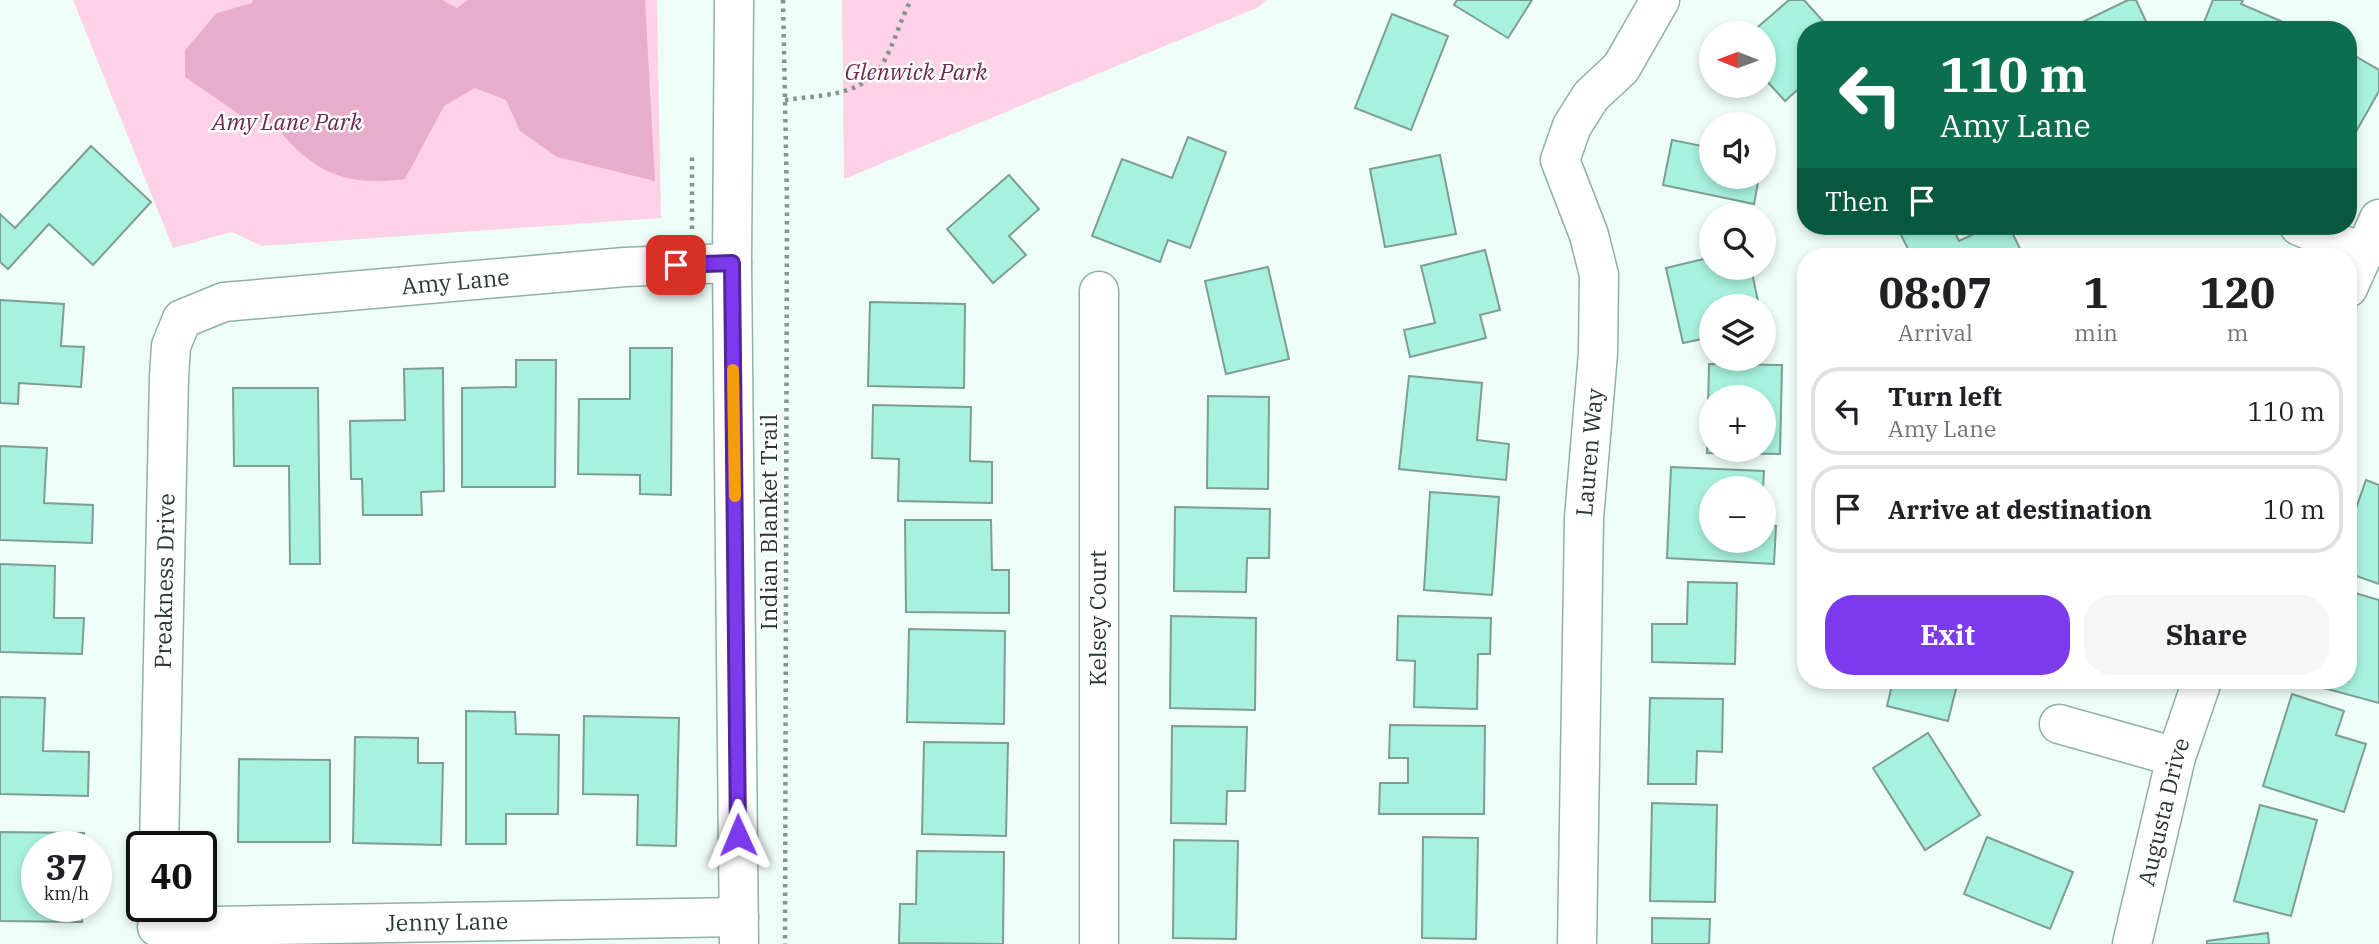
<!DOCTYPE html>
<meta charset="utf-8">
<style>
body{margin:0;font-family:"IBM Plex Serif",serif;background:#f6f6f6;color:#202124;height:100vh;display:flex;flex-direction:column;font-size:26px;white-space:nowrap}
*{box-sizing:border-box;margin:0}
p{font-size:23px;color:#757577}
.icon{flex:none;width:38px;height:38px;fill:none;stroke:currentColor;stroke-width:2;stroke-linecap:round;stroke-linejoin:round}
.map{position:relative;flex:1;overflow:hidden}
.details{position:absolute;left:1797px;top:248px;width:560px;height:441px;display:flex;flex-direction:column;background:#fff;border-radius:28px;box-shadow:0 4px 10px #0003}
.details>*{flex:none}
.guide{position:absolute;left:1797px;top:21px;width:560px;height:214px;border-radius:28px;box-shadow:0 4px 10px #0003;background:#0b6e4f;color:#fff;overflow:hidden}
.needle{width:46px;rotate:271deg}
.controls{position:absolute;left:1699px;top:21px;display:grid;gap:14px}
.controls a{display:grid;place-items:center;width:77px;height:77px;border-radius:50%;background:#fff;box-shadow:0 4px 10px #0003;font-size:35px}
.speed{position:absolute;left:21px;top:831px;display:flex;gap:14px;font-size:35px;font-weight:700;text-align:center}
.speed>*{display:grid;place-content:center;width:91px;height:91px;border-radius:50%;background:#fff;box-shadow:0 4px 10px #0003;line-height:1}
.speed small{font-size:18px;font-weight:400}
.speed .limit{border:4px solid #111;border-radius:10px;background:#fff;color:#111}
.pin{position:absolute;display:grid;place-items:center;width:60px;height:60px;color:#fff;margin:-30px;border-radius:14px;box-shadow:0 4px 10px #0006}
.me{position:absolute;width:77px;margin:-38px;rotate:359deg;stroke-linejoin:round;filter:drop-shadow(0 0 5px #0008)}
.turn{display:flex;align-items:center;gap:24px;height:147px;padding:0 28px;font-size:32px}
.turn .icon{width:91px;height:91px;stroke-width:2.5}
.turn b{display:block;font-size:49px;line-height:60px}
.then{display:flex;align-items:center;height:66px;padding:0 28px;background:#0003;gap:14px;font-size:26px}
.eta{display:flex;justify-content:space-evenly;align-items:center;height:119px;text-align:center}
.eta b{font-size:42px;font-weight:700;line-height:49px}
.cta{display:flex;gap:14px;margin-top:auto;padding:14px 28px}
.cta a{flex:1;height:80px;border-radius:28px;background:#7c3aed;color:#fff;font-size:28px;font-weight:700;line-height:80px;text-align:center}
.cta a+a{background:#f6f6f6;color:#202124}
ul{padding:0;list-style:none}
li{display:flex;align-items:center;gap:21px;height:88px;margin:0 14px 10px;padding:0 14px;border:4px solid #e0e0e0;border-radius:28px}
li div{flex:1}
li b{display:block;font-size:26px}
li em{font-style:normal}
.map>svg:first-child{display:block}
.green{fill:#fdd2e7}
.water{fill:#e7adca}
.building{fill:#a8f1de;stroke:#7c9e94;stroke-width:2;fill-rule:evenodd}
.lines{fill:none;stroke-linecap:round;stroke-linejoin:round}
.minor-casing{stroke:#8eb1a7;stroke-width:41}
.tertiary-casing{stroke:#8eb1a7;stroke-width:41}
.path{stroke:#869490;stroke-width:4.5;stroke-dasharray:3.5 5;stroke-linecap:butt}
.minor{stroke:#fff;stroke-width:38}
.tertiary{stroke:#fff;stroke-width:38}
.route-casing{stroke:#51269a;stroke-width:18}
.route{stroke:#7c3aed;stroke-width:12}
.slow{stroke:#f59e0b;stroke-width:12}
.labels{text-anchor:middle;stroke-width:5;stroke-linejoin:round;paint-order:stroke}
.park-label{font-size:23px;font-style:italic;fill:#6d2951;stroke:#fff}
.street-label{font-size:23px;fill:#293733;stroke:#fff}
</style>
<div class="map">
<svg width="2379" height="944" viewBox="0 0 2379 944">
<rect width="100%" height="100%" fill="#effdf9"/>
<!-- green -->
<g class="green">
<polygon points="73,0 657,0 661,218 262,246 232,232 173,248"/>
<polygon points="842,0 1266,0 1259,7 844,179"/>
</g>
<!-- water -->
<path class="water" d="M253,0H442L457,8L468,0H645L655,181L557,157L520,131L506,100L475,88L444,106L405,179C344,187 312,172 274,124L249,121L185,77V50L217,13L252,3Z"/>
<!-- building -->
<g class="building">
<polygon points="1457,0 1532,0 1508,38 1454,5"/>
<polygon points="1789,0 1804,0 1831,30 1806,30 1806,82 1785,101 1764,78 1764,33 1751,33"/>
<polygon points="2128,0 2136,0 2150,30 2066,30"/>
<polygon points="2213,0 2243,0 2241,4 2297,28 2201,30"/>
<polygon points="1392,14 1448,36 1411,130 1355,108"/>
<polygon points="2355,56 2379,70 2379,91 2348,146 2348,68"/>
<polygon points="1188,137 1226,152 1190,248 1168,240 1160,262 1092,236 1122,159 1172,178"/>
<polygon points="1672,140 1712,148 1712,177 1759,177 1754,204 1663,185"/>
<polygon points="91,146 151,202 93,265 49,224 8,269 0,262 0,214 15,228"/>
<polygon points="1440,155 1456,234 1385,247 1370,169"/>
<polygon points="1009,175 1039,209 1009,236 1026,255 993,283 947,229"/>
<polygon points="1909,226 1952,226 1959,241 1991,226 2009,226 2024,257 1912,257 1899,231"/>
<polygon points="1485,250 1500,310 1480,315 1486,338 1410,357 1404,330 1435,323 1421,266"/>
<polygon points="1712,257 1712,268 1751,268 1759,306 1712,306 1712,337 1683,343 1666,268"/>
<polygon points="1268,267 1289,359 1226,374 1205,281"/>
<polygon points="0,300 64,304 61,346 84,347 81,387 19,383 18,404 0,403"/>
<polygon points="870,302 965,304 964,388 868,386"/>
<polygon points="630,348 672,348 671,495 640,494 640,475 578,474 579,399 630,399"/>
<polygon points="516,360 556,360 555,487 462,487 462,388 516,387"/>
<path d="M1709,364L1782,365L1780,454L1707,453ZM1712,397H1764V450H1712Z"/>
<polygon points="443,368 444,491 421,492 422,515 363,515 362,479 351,479 350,421 405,420 404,369"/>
<polygon points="1409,376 1482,383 1477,440 1509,444 1506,480 1399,469"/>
<polygon points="233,388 318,388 320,564 290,564 289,466 234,466"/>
<polygon points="1208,396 1269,397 1268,489 1207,488"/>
<polygon points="873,405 971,407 970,461 992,462 992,503 898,501 899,459 872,458"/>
<polygon points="0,446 47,448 44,503 93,505 92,543 0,540"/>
<polygon points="1671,467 1764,471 1763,488 1712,488 1712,541 1764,541 1764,525 1776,526 1774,564 1667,558"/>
<polygon points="2366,480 2379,485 2379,584 2348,573 2348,531"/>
<polygon points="1430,492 1499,497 1492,595 1424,590"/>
<polygon points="1175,507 1270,509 1269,558 1247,558 1246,592 1174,591"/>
<polygon points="905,520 991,520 992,570 1009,570 1009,613 906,612"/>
<polygon points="0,564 55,566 54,618 84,618 82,654 0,652"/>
<polygon points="1688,582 1737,583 1735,664 1652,662 1652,624 1687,624"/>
<polygon points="2348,591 2379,600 2379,703 2298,681 2348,681"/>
<polygon points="1171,616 1256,618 1255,710 1170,708"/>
<polygon points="1398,616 1491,618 1490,654 1478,654 1477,709 1414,707 1415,661 1397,660"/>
<polygon points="909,629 1005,631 1004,724 907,722"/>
<polygon points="1893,681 1958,681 1948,721 1887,706"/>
<polygon points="2292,694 2344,711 2336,735 2366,744 2344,812 2263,786"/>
<polygon points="0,697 45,698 43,751 89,752 88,796 0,794"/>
<polygon points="1650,698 1723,699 1722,752 1697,751 1696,784 1648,784"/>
<polygon points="466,711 515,712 516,734 559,735 558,814 506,814 506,844 466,844"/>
<polygon points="584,716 679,718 676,846 637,845 638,795 583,794"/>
<polygon points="1390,725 1485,726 1484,814 1379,814 1380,783 1408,783 1408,758 1389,758"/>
<polygon points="1172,726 1247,727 1245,791 1227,791 1226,824 1171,823"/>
<polygon points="1928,733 1980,815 1925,850 1873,768"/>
<polygon points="355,737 418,738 418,763 443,763 441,845 353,843"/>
<polygon points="924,742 1008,743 1006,836 922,834"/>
<polygon points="239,759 330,760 330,842 238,842"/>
<polygon points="1652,803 1717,805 1715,902 1650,901"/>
<polygon points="2260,805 2317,820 2291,916 2234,901"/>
<polygon points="0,832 84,833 83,847 37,847 37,906 82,906 82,922 0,921"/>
<polygon points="1423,837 1478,838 1476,939 1422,938"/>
<polygon points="1987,837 2073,872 2050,929 1964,894"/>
<polygon points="1174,840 1238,841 1236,939 1173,938"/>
<polygon points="917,851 1004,852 1003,944 899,943 900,904 916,904"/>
<polygon points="1652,918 1710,919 1709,944 1652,944"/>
<polygon points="2268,933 2269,944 2207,944 2207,941"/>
</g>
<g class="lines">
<!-- minor casing -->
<g class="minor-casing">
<g id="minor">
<polyline points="2299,226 2362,253"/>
<polyline points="2348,288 2379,219"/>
<polyline points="1099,291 1099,944"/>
<polyline points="2059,724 2176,757"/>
<path id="s1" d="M159,847L169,377L171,346L182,319L224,302L625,267L732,263"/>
<path id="s2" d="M157,927L739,917"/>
<path id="s3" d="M1577,944L1584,518L1598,353L1599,275L1589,235L1560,160L1572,126L1591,96L1621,68L1660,0"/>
<path id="s4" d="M2132,944L2176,757L2202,681"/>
</g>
</g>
<!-- tertiary casing -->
<g class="tertiary-casing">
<polyline id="tertiary" points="734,0 732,263 739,944"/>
</g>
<!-- path -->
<g class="path">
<polyline points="783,0 787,202 785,944"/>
<path d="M785,100C819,95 860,97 881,66C893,48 900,20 911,0"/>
<polyline points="692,229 692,154"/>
</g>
<!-- minor -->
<use href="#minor" class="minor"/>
<!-- tertiary -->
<use href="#tertiary" class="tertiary"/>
</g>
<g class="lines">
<!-- route casing -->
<g class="route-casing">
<polyline id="route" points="676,265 732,263 738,835"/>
</g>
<!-- route -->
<use href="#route" class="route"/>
<!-- slow -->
<polyline class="slow" points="733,370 735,496"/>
</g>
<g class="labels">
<!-- park labels -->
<g class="park-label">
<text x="916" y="80">Glenwick Park</text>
<text x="287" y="130">Amy Lane Park</text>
</g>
<!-- street labels -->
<g class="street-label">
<text dy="8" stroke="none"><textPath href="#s1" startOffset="808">Amy Lane</textPath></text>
<text dy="8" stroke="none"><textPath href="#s3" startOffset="492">Lauren Way</textPath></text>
<text transform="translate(769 522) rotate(-90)" y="8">Indian Blanket Trail</text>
<text dy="8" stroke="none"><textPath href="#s1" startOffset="266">Preakness Drive</textPath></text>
<text transform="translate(1098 618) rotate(-90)" y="8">Kelsey Court</text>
<text dy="8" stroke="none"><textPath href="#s4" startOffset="136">Augusta Drive</textPath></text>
<text dy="8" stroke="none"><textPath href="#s2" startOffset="290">Jenny Lane</textPath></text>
</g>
</g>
</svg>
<div class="controls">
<a><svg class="needle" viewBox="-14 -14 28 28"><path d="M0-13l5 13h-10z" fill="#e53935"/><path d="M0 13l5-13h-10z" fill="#757577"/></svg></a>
<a><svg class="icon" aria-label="sound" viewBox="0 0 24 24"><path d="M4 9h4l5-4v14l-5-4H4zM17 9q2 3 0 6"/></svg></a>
<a><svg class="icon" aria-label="search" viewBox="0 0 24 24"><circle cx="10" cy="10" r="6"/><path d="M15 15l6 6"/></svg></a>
<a><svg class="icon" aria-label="layers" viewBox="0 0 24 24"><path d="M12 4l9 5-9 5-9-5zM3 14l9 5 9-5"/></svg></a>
<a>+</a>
<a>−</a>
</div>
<div class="speed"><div>37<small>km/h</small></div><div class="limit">40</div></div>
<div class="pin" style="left:676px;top:265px;background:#d93025"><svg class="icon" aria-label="arrive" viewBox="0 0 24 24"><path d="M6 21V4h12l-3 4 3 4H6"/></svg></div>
<svg class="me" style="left:738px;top:835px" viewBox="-20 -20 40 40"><path d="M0-17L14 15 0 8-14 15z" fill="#7c3aed" stroke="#fff" stroke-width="4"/></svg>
<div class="guide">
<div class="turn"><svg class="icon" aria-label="left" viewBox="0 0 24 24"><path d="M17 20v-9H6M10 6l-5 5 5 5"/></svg><div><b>110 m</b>Amy Lane</div></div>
<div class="then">Then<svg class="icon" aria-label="arrive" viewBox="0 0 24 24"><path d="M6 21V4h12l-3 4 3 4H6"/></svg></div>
</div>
<section class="details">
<div class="eta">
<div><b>08:07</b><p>Arrival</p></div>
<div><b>1</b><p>min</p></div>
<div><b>120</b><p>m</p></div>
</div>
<ul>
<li><svg class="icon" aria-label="left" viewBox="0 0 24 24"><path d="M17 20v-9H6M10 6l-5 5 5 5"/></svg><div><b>Turn left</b><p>Amy Lane</p></div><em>110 m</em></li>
<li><svg class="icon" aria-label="arrive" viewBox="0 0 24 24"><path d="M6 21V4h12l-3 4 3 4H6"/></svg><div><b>Arrive at destination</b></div><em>10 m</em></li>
</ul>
<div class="cta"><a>Exit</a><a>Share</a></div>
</section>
</div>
